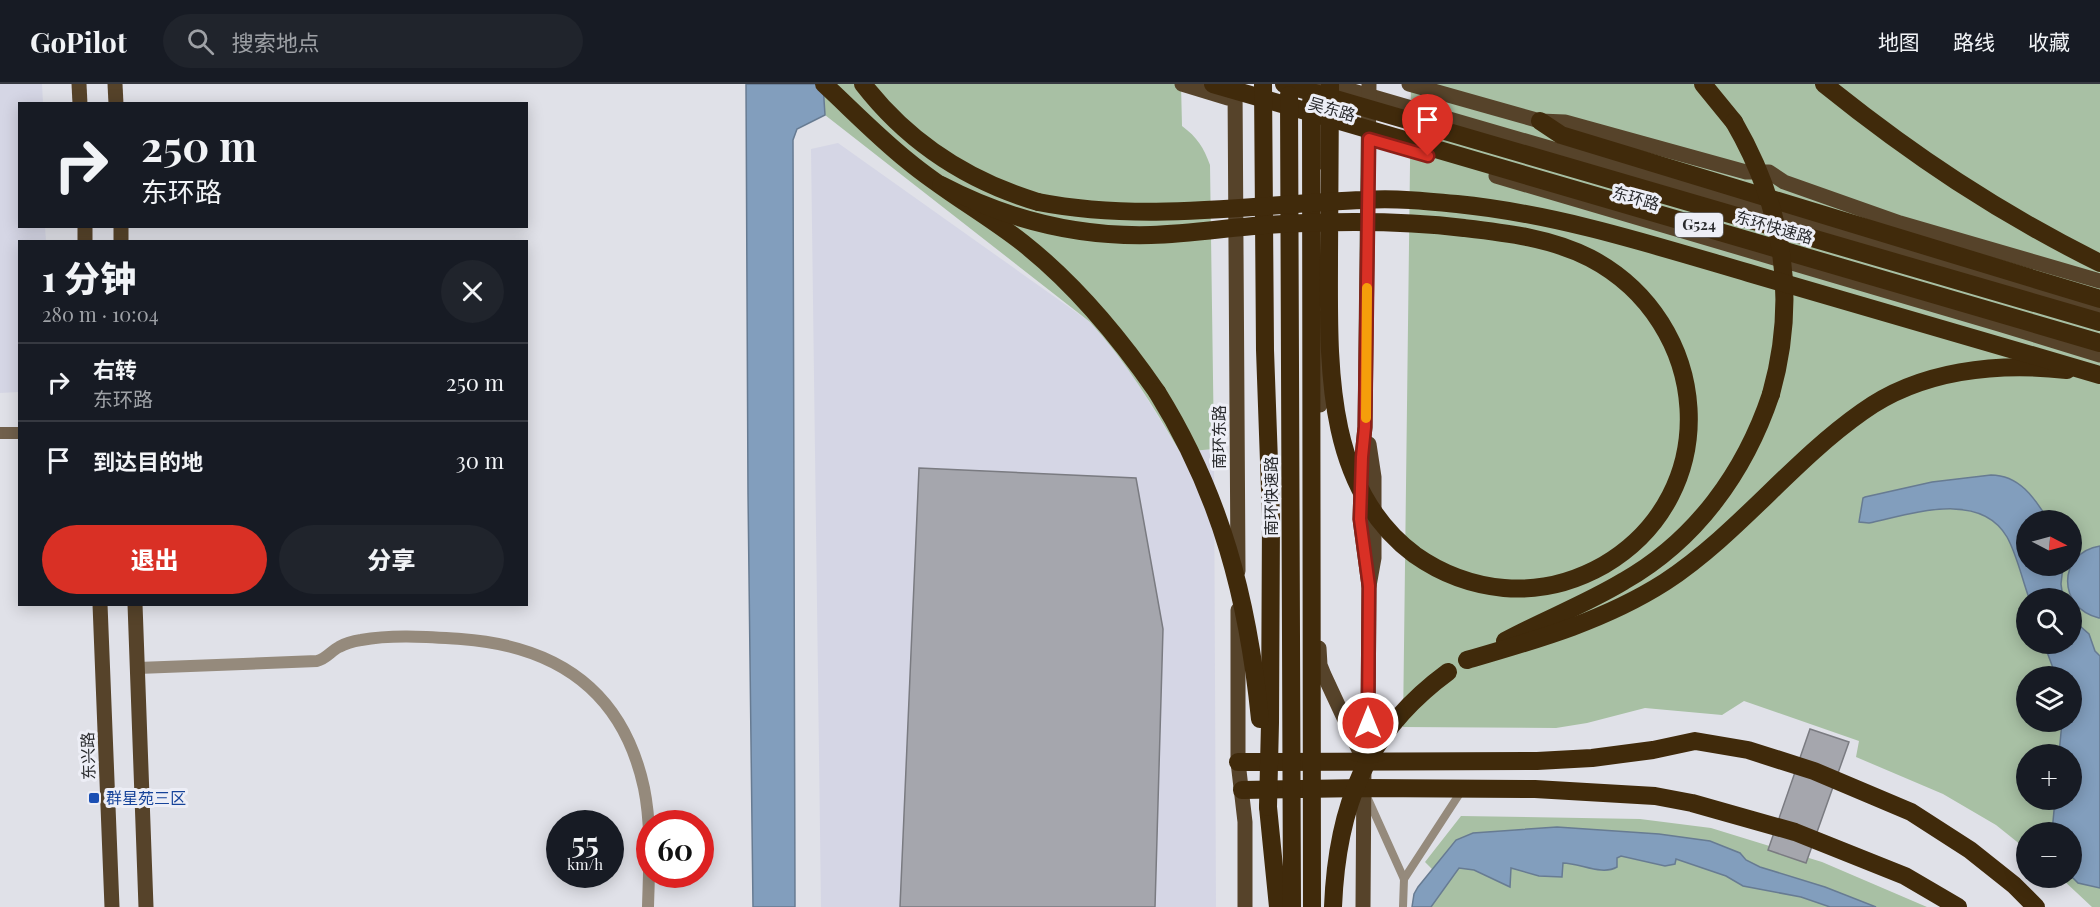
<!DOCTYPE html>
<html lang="zh">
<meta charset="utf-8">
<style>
body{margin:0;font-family:"Playfair Display","Noto Sans SC",serif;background:#20242c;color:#f1f3f6;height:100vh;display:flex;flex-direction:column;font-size:22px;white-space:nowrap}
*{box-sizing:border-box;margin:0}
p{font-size:20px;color:#9ea1a6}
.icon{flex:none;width:33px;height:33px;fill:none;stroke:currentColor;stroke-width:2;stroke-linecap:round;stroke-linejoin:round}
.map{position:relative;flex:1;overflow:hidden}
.details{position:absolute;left:18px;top:156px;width:510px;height:366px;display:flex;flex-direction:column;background:#171b24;border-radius:0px;box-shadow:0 3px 15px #0003}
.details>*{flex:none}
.guide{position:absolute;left:18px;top:18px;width:510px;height:126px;border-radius:0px;box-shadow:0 3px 15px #0003;background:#171b24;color:#f1f3f6;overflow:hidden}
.needle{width:39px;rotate:96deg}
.buttons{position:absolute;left:2016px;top:426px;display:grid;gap:12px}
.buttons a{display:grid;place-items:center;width:66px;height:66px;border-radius:50%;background:#171b24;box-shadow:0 3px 15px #0003;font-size:30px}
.speed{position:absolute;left:546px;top:726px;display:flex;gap:12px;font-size:30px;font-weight:700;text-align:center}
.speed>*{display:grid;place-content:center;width:78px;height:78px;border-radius:50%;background:#171b24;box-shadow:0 3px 15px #0003;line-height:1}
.speed small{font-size:15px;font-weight:400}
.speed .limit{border:9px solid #d22;background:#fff;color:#111}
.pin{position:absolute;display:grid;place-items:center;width:51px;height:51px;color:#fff;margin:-62px -26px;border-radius:50% 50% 50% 0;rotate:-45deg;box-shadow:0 0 6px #0007}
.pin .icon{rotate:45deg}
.me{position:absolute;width:66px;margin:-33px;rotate:0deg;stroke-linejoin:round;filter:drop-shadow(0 0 4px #0008)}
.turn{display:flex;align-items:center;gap:21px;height:126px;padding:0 24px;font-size:27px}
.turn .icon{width:78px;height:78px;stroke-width:2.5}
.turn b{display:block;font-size:42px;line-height:51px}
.round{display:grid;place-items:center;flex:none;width:63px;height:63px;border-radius:32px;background:#20242c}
.headline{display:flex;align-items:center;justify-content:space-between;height:102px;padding:0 24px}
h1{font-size:36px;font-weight:800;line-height:45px}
.primary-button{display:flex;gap:12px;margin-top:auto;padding:12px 24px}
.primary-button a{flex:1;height:69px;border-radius:36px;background:#d93025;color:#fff;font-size:24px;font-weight:800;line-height:69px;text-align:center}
.primary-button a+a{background:#20242c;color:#f1f3f6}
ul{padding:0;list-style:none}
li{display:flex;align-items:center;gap:18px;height:78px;padding:0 24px;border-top:2px solid #363941}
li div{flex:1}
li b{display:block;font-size:22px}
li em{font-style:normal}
header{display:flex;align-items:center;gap:36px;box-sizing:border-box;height:84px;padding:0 30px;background:#171b24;border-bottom:2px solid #363941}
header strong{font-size:28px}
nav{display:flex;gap:33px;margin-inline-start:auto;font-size:21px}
.search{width:420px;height:54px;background:#20242c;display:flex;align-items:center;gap:15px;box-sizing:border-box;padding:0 21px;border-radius:33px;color:#9ea1a6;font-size:22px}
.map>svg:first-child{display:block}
.built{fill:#d5d6e5}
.green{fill:#a8c0a4;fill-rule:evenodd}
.water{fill:#829ebd;stroke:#677b92;stroke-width:1.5}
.building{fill:#a5a6ad;stroke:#7a7b81;stroke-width:1.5}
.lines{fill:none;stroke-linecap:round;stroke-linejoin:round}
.lane{stroke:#958a7c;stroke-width:8}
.street{stroke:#958a7c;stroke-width:12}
.secondary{stroke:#71604c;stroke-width:12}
.primary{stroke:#56432a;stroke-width:15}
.highway{stroke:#402a0b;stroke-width:18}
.highway-bridge{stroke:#402a0b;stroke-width:18}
.route-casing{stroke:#8d1f18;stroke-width:15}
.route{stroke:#d93025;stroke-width:10}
.slow{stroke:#f59e0b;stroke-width:10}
.transit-dot{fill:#1a4fb4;stroke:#edeef6;stroke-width:2}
.labels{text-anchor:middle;stroke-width:6;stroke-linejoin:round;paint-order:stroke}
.shield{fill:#edeef6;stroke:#646569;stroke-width:1.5}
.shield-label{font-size:15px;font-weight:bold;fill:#292a2d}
.street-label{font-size:16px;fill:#292a2d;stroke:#edeef6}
.transit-label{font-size:16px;fill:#164399;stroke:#edeef6;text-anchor:start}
</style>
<header>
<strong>GoPilot</strong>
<div class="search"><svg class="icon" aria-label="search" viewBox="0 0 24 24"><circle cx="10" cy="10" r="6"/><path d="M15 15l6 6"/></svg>搜索地点</div>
<nav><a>地图</a><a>路线</a><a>收藏</a></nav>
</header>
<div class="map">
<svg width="2100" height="823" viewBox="0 0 2100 823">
<rect width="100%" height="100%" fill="#e0e1e8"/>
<!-- built -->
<g class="built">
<polygon points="0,0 42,0 43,19 20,20 20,142 45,143 46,157 20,158 19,308 0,309"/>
<polygon points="838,59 1090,238 1109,259 1133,292 1180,368 1214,365 1216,823 821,823 811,65"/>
</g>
<!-- green -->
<g class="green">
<path d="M823,0H1181L1182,42C1197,53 1204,64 1210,81L1214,365L1180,368C1153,322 1126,277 1090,238L825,31Z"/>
<path d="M1411,0H2100V823H2092L2061,794H2072V748H2026V765L1996,741L1943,710L1856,673L1859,657L1744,617L1722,631L1645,624L1587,639L1556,644L1403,643ZM2026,436H2072V482H2026ZM2026,514H2072V560H2026ZM2026,592H2072V638H2026ZM2026,670H2072V716H2026Z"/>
<polygon points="1461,732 1640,735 1711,744 1822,778 1927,823 1430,823 1432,785 1425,778"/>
</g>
<!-- water -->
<g class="water">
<polygon points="746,0 823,0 825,31 797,45 793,56 795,823 753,823 748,409"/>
<path d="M1991,391C2019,391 2035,414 2048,436H2026V482H2063L2061,500L2063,514H2029C2022,495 2017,471 2007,453C1980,406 1911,430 1869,439L1859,438L1863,414L1865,413L1932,398Z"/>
<path d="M2100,462V534H2099C2057,524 2057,469 2100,462Z"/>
<polygon points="2072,535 2089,550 2095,567 2100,572 2100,804 2078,799 2072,793 2072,748 2052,748 2055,716 2072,716 2072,670 2059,670 2062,638 2072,638 2072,592 2056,592 2044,560 2072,560"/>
<path d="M1557,743L1659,750L1710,757L1740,769L1746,776L1760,783L1825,803L1876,823H1830L1801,813L1743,802L1726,792L1676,775L1675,780L1665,782L1621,772L1617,774V783C1602,792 1580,779 1563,779L1562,793L1539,792L1511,784L1510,803L1474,786L1459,784L1431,823H1412L1414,810L1418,803L1456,756L1473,749Z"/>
</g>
<!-- building -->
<g class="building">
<polygon points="919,384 1136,394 1163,545 1155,823 900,823"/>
<polygon points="1810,645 1849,658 1806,779 1768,766"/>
</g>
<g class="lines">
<!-- lane -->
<g class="lane">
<polyline points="1368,715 1404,795 1403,823"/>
<polyline points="1404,795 1462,706"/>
</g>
<!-- street -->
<path class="street" d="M138,584L317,577C326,575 331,567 339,563C346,559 354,557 361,556C393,550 429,553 461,555C557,562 623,607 644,704C652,743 649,784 648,823"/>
<!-- secondary -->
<polyline class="secondary" points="0,349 20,349"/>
<!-- primary -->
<g class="primary">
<polyline points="79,0 80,20"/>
<polyline points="115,0 116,20"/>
<polyline points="1182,0 1228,14"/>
<polyline points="1329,0 2100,224"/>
<polyline points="1409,0 1540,37 1565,38 1746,88 1769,88 1784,98 1900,139 2100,197"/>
<polyline points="1235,1 1238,487"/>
<polyline points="1321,78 1321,0"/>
<polyline points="1496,92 1999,240 2100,271"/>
<polyline points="85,142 85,158"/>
<polyline points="121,142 121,158"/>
<polyline points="1320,321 1320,234"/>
<polyline points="1369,502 1360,435 1362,373 1365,343 1369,0"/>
<polyline points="100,520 112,823"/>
<polyline points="135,520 146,823"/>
<polyline points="1238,526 1238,678 1245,738 1245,823"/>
<polyline points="1319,564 1320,581 1324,591 1364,677"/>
<polyline points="1363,823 1364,677 1368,639 1369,502 1374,474 1374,393 1369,360"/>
</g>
<!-- highway -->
<g class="highway">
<path d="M824,0C852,26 878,53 908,77C944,107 986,130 1023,159C1076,201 1119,253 1157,308"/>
<path d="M863,0C908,58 968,97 1038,118"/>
<polyline points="1703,0 1734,38"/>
<path d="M1824,0C1912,71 1999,129 2100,179"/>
<polyline points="1540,37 1561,51 2100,215"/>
<path d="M1505,557C1544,536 1586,520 1624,497C1696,456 1745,388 1771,310"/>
<path d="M1467,576C1536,556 1604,537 1665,498C1738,450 1791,378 1862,328C1920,286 1997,278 2067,286"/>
<polyline points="1238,678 1537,677 1592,674 1653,666 1695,657 1748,666 1814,687 1911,728 1970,766 2014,801 2036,823"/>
<polyline points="1242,706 1363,704 1535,705 1655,712 1692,719 1795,748 1905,792 1958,823"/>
<polyline points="1268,723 1278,823"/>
</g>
<!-- highway-bridge -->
<g class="highway-bridge">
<polyline points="1213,0 2100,259"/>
<polyline points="1263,0 1265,266 1271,434 1270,639 1268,723"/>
<polyline points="1284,0 2100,238"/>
<polyline points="1289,11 1292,823"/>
<polyline points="1311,18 1312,823"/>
<path d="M1734,38C1784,124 1798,214 1771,310"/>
<path d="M941,101C1006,135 1077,153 1151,151C1188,150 1226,144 1264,141C1330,137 1397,136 1464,144C1507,149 1551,154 1590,174C1712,238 1726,409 1604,481C1574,498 1539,507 1504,504C1472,501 1442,490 1415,471C1323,403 1329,277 1329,174C1329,116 1330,58 1330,0"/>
<path d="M1038,118C1146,139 1255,120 1364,116C1395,114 1426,117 1457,120C1557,130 1653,161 1749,189C1866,223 1983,257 2100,291"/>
<path d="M1157,308C1221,411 1248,515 1260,635"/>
<path d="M1333,823C1337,723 1365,649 1448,588"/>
</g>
</g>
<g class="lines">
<!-- route casing -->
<g class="route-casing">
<polyline id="route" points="1368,639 1369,502 1360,435 1362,373 1365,343 1369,55 1428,72"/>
</g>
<!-- route -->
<use href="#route" class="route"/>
<!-- slow -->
<polyline class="slow" points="1366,334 1367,204"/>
</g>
<!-- markers -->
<rect class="transit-dot" x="88" y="708" width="12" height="12" rx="3"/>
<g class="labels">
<!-- shield labels -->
<rect class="shield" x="1675" y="129" width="48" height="24" rx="4.5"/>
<g class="shield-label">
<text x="1699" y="146">G524</text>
</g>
<!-- street labels -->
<g class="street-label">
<text transform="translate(1332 25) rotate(16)" y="6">吴东路</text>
<text transform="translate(1636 114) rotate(16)" y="6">东环路</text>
<text transform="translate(1774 143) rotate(16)" y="6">东环快速路</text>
<text transform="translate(1219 353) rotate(-90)" y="6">南环东路</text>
<text transform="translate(1271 412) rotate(-90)" y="6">南环快速路</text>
<text transform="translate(88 672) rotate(-92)" y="6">东兴路</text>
</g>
<!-- transit labels -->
<g class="transit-label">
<text x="106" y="720">群星苑三区</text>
</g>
</g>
</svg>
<div class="buttons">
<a><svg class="needle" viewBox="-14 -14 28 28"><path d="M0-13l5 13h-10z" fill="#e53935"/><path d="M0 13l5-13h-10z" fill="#9ea1a6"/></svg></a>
<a><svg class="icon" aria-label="search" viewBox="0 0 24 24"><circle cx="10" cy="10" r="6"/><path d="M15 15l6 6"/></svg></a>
<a><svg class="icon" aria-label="layers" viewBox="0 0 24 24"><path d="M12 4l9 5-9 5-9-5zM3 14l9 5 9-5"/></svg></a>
<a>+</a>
<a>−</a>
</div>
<div class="speed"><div>55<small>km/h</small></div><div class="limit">60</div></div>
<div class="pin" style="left:1428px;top:72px;background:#d93025"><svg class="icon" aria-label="arrive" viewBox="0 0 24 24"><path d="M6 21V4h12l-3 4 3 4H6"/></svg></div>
<svg class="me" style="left:1368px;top:639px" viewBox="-20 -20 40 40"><circle r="17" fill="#d93025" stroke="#fff" stroke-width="3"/><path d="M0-11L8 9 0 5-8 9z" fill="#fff"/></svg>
<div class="guide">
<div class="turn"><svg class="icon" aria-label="right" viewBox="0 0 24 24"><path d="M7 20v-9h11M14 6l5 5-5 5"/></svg><div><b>250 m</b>东环路</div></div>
</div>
<section class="details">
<div class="headline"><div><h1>1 分钟</h1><p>280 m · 10:04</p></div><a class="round"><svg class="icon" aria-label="close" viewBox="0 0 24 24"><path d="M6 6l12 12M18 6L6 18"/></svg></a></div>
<ul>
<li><svg class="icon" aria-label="right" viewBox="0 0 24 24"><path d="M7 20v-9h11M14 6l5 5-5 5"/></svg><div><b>右转</b><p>东环路</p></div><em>250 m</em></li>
<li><svg class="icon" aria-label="arrive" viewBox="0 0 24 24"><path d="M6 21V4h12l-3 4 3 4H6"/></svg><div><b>到达目的地</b></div><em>30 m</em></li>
</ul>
<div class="primary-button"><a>退出</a><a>分享</a></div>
</section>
</div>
